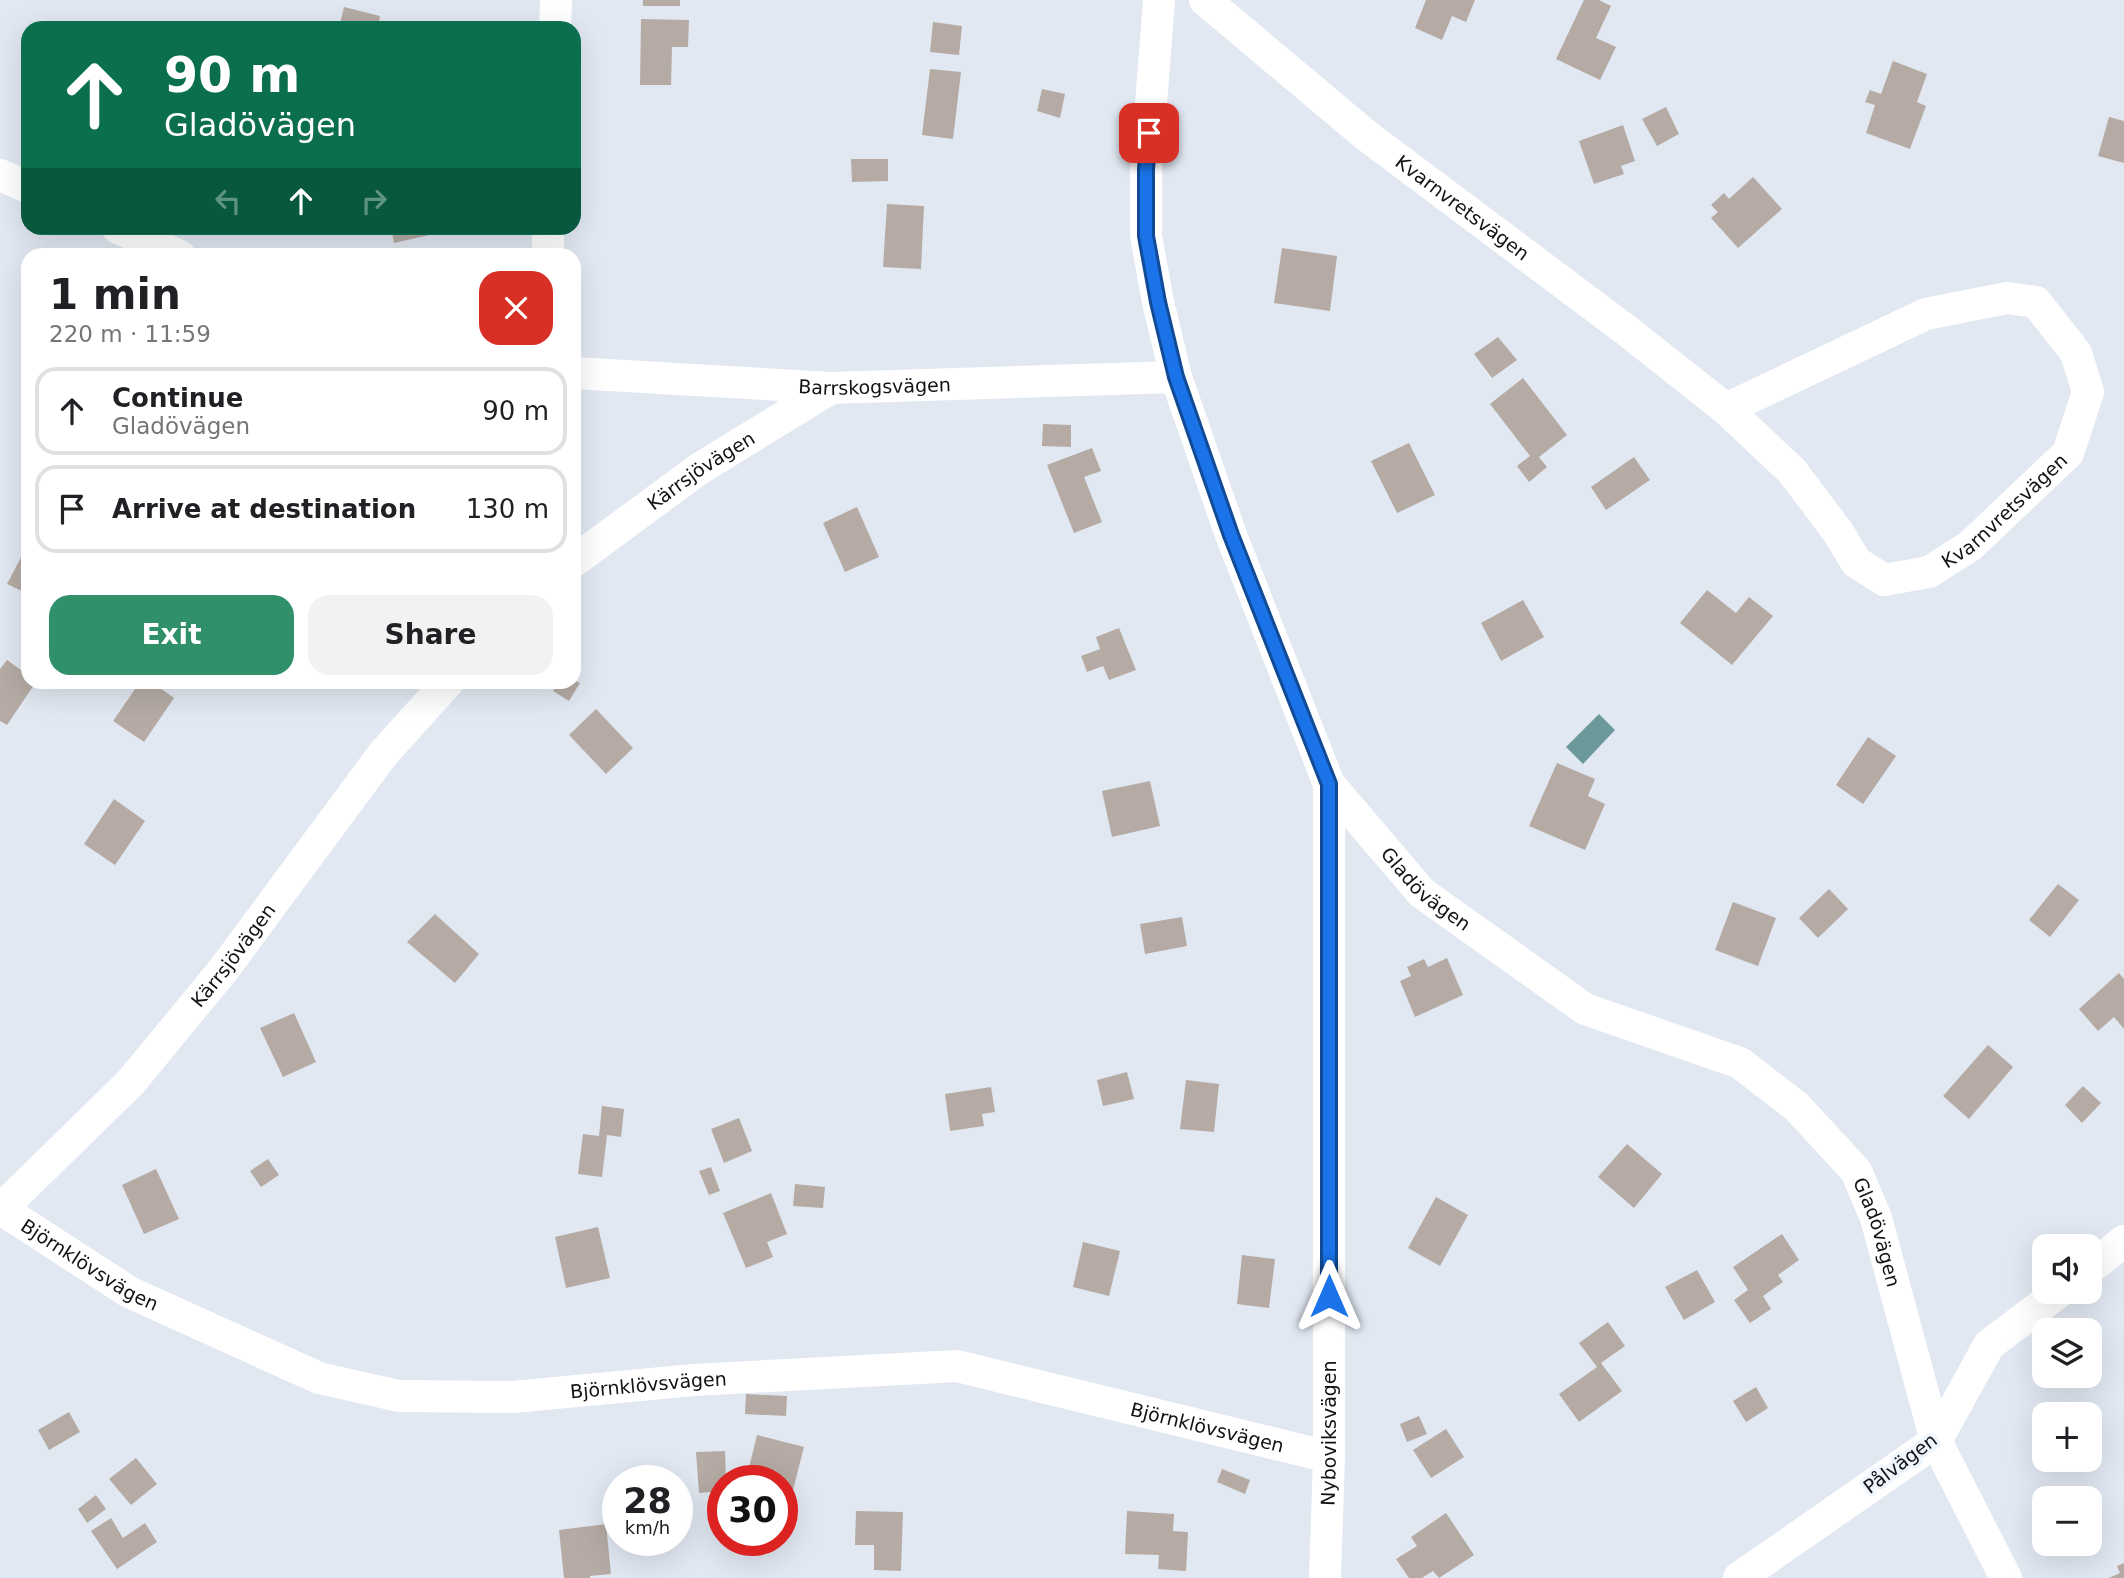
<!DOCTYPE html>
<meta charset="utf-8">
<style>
body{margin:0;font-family:"DejaVu Sans",sans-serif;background:#f2f2f2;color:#202124;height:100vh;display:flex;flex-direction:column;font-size:26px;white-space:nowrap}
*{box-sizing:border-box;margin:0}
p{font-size:23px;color:#757577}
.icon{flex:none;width:38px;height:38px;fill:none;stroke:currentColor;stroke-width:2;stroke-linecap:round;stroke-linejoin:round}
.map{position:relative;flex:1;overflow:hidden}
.details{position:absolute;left:21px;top:248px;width:560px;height:441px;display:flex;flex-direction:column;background:#fff;border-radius:21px;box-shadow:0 7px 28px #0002}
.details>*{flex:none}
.guide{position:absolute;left:21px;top:21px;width:560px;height:214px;border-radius:21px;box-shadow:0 7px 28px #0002;background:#0b6e4f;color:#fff;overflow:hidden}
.fabs{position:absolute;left:2032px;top:1234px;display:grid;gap:14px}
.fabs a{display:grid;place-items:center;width:70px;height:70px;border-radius:14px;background:#fff;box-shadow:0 7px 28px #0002;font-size:35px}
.speed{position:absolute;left:602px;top:1465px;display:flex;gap:14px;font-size:35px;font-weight:700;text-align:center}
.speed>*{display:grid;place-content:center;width:91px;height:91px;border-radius:50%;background:#fff;box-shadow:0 7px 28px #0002;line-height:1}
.speed small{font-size:18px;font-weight:400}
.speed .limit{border:10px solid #d22;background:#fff;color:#111}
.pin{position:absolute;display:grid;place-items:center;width:60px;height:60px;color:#fff;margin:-30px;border-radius:14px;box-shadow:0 4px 10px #0006}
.me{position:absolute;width:77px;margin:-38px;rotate:0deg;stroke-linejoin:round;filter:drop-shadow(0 0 5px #0008)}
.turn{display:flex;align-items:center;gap:24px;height:147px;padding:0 28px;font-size:32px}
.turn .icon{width:91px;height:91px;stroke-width:2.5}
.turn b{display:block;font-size:49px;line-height:60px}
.lanes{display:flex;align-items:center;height:66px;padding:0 28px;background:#0003;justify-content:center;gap:35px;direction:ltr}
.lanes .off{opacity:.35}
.round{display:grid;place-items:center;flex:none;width:74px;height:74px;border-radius:21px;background:#f2f2f2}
.summary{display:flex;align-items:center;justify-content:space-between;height:119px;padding:0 28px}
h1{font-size:42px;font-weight:800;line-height:52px}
.cta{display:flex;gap:14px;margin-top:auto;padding:14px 28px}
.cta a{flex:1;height:80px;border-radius:21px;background:#2f906a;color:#fff;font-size:28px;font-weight:800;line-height:80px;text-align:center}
.cta a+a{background:#f2f2f2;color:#202124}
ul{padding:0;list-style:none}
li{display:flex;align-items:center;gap:21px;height:88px;margin:0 14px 10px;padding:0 14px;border:4px solid #e0e0e0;border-radius:21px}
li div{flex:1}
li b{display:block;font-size:26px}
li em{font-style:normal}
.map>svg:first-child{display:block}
.water{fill:#6b989a}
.building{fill:#b5aba4}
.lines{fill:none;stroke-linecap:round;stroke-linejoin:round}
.street{stroke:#fff;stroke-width:32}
.route-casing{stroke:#114b97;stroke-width:18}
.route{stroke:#1a73e8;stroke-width:12}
.labels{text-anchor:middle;stroke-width:7;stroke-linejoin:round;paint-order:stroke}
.street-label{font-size:19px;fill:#101215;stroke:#eff5fd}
</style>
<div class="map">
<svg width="2124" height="1578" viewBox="0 0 2124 1578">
<rect width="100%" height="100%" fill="#e1e8f2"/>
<!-- water -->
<polygon class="water" points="1599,714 1615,730 1583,764 1566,747"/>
<!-- building -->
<g class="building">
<rect x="643" y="0" width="37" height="6"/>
<polygon points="1426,0 1475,0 1466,22 1452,16 1442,40 1415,28"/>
<polygon points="1584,0 1599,0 1611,6 1596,38 1616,47 1600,80 1556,59"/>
<polygon points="344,7 380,16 378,28 339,28"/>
<polygon points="641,19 689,20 688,47 672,47 671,85 640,85"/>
<polygon points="933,22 962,26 959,55 930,52"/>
<polygon points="1893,61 1927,74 1917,102 1926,106 1910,149 1866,133 1875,105 1865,102 1870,90 1881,94"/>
<polygon points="930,69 961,72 953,139 922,135"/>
<polygon points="1042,89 1065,94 1060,118 1037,111"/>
<polygon points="1666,107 1679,134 1657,146 1642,119"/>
<polygon points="2109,117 2124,121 2124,163 2098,156"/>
<polygon points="1623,125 1635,161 1621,166 1624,174 1594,184 1579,141"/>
<polygon points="851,159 888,159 888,181 852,182"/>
<polygon points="1753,177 1782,209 1738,248 1711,218 1718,212 1711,205 1724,193 1729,199"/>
<polygon points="887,204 924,206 921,269 883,267"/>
<polygon points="391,228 446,228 447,231 394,243"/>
<polygon points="1282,248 1337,256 1330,311 1274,303"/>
<polygon points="1498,337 1517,360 1492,378 1474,354"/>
<polygon points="1523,378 1567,435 1539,457 1547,467 1529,482 1517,466 1530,456 1490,404"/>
<polygon points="1043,424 1071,425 1071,447 1042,446"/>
<polygon points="1409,443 1435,495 1397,513 1371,461"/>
<polygon points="1092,448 1101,471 1084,477 1102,522 1074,533 1047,465"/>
<polygon points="1634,457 1650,480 1606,510 1591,487"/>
<polygon points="857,507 879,557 845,572 823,523"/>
<polygon points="28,544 28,594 7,584"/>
<polygon points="1707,590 1736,613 1749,597 1773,616 1732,665 1680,623"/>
<polygon points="1523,600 1544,637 1501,661 1481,623"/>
<polygon points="1119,628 1136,670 1109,680 1103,666 1087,672 1081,656 1100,649 1096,637"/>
<polygon points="7,660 28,675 28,682 36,682 7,725 0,721 0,669"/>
<polygon points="574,680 580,683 569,701 553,691 559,682 574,682"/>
<polygon points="140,682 152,682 174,698 144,742 113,721"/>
<polygon points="596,709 633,748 606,774 569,735"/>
<polygon points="1868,737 1896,756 1863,804 1836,785"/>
<polygon points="1557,763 1595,779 1588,796 1605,804 1585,850 1529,826"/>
<polygon points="1150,781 1160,826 1112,837 1102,791"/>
<polygon points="114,799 145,821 115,865 84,844"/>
<polygon points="2058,884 2079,900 2050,937 2029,920"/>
<polygon points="1829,889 1848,909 1818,938 1799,918"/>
<polygon points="1733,902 1776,918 1758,966 1715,950"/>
<polygon points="435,914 479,954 455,983 407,942"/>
<polygon points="1182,917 1187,946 1145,954 1140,924"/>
<polygon points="1447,958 1463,995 1415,1017 1400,981 1411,976 1407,967 1424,959 1428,967"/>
<polygon points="2119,973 2124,979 2124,1029 2114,1017 2098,1031 2079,1009"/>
<polygon points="294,1013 316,1062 283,1077 260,1028"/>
<polygon points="1988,1045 2013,1067 1969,1119 1943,1096"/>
<polygon points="1127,1072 1134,1099 1103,1106 1097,1080"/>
<polygon points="1186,1080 1219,1084 1214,1132 1180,1129"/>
<polygon points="2083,1086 2101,1103 2082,1123 2065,1105"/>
<polygon points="991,1087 995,1112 982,1114 984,1126 950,1131 945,1094"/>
<polygon points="602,1106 624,1109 621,1137 607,1135 602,1177 578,1174 583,1134 599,1136"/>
<polygon points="739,1118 752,1151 724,1163 711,1129"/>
<polygon points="1627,1144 1662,1174 1634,1208 1598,1177"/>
<polygon points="268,1159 279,1175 261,1187 250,1171"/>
<polygon points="711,1167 720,1191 709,1195 699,1171"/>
<polygon points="156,1169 179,1219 144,1234 122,1185"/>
<polygon points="795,1184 825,1187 823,1208 793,1206"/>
<polygon points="771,1193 787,1234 767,1242 773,1257 746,1268 723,1213"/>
<polygon points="1436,1197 1468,1215 1440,1266 1408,1248"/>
<polygon points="598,1227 610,1278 566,1288 555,1237"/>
<polygon points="1782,1234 1799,1260 1778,1275 1783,1282 1763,1296 1771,1309 1750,1323 1734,1300 1748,1290 1733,1267"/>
<polygon points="1083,1242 1120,1251 1109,1296 1073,1287"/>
<polygon points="1242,1255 1275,1259 1269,1308 1237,1304"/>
<polygon points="1697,1270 1715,1302 1684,1320 1665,1287"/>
<polygon points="1608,1322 1625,1346 1601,1363 1622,1391 1579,1422 1559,1394 1597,1367 1579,1343"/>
<polygon points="1756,1387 1768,1408 1746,1422 1733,1401"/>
<polygon points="746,1394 787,1396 786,1416 745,1414"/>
<polygon points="69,1412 80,1432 49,1450 38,1430"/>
<polygon points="1419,1416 1427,1434 1407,1442 1400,1424"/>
<polygon points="1446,1429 1464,1457 1431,1478 1413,1450"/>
<polygon points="757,1435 804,1447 790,1502 782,1500 782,1480 746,1480"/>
<polygon points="725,1451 726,1480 723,1480 723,1491 699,1493 696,1452"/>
<polygon points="136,1458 157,1484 131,1505 109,1479"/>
<polygon points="1222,1469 1250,1480 1245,1494 1217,1482"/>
<polygon points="96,1495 106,1509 87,1523 78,1509"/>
<polygon points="856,1511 903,1512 901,1571 874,1570 874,1545 855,1545"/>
<polygon points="1127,1511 1174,1514 1173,1531 1188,1532 1186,1571 1158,1569 1159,1555 1125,1554"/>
<polygon points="1446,1513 1474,1555 1439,1578 1433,1571 1422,1578 1409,1578 1396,1559 1417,1546 1411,1537"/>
<polygon points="111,1518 123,1538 145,1523 157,1542 117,1569 91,1531"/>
<polygon points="606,1524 611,1574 590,1576 590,1578 564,1578 559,1530"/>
<polygon points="2124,1563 2124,1578 2109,1578 2120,1573 2117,1566"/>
</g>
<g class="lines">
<!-- street -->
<g class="street">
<path id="s1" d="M1159,0L1146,169V236L1158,302L1176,377L1231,535L1329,784L1422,893L1585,1009L1740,1063L1797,1107L1856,1171L1876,1218L1936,1441L2006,1578"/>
<path id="s2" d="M1205,0L1367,136L1626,330L1726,409L1792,471L1838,532L1856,562L1884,580L1929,572L1970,546L2068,453L2088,392L2076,353L2036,302L2007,298L1926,314L1726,409"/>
<polyline points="555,28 556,0"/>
<polyline points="0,175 28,187"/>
<polyline points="118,228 180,256"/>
<polyline points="548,228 548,256"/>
<path id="s3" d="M574,373L831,388L1176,377"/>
<path id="s4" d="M574,561L699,469L831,388"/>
<path id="s5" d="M1,1209L129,1292L319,1378L399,1396L513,1397L694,1380L957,1366L1329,1457"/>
<path id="s6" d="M0,1210L131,1082L224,969L383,754L448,682"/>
<polyline points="2090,1268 2124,1241"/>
<path id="s7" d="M1325,1578L1329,1457V784"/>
<polyline points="1739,1578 1936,1441 1989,1345 2059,1292"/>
</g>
</g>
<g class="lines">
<!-- route casing -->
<g class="route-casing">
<polyline id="route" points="1149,133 1146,169 1146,236 1158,302 1176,377 1231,535 1329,784 1329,1296"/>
</g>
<!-- route -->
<use href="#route" class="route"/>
</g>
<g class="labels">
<!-- street labels -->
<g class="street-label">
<text dy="7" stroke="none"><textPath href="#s2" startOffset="331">Kvarnvretsvägen</textPath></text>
<text dy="7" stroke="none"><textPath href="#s3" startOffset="301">Barrskogsvägen</textPath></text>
<text dy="7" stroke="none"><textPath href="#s4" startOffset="156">Kärrsjövägen</textPath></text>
<text dy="7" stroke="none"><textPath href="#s2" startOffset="1041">Kvarnvretsvägen</textPath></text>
<text dy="7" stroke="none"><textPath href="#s1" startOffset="959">Gladövägen</textPath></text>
<text dy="7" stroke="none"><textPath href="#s6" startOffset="346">Kärrsjövägen</textPath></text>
<text dy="7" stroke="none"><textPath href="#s1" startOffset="1547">Gladövägen</textPath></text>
<text dy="7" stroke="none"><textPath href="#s5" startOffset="105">Björnklövsvägen</textPath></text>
<text dy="7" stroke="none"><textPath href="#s5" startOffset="693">Björnklövsvägen</textPath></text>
<text dy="7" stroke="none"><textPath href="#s5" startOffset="1260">Björnklövsvägen</textPath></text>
<text dy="7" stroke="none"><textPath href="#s7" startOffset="145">Nyboviksvägen</textPath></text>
<text transform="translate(1900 1463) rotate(-37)" y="7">Pålvägen</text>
</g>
</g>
</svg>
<div class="fabs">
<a><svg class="icon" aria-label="sound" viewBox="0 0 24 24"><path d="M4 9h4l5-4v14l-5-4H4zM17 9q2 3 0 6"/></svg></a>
<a><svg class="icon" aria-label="layers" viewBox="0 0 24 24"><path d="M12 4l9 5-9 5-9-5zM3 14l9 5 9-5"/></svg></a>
<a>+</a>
<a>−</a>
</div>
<div class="speed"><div>28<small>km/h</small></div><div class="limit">30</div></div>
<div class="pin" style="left:1149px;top:133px;background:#d93025"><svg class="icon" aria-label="arrive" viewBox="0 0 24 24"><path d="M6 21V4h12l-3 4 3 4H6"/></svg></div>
<svg class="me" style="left:1329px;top:1296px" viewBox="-20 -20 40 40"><path d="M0-17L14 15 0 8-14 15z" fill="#1a73e8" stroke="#fff" stroke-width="4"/></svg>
<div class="guide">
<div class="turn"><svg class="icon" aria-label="ahead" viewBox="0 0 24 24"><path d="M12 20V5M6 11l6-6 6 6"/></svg><div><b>90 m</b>Gladövägen</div></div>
<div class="lanes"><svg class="icon off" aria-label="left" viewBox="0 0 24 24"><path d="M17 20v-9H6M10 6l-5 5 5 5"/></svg><svg class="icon" aria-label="ahead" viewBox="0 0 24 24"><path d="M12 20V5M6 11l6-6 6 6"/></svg><svg class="icon off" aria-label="right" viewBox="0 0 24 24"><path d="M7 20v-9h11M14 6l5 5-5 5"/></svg></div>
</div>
<section class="details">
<div class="summary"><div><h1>1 min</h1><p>220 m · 11:59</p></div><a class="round" style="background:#d93025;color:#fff"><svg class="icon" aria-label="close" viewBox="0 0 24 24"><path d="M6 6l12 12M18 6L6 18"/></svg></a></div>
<ul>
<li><svg class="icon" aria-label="ahead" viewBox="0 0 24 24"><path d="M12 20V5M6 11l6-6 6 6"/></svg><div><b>Continue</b><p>Gladövägen</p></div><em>90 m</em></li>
<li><svg class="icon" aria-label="arrive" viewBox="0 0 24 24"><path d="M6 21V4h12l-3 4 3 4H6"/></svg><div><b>Arrive at destination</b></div><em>130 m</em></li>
</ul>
<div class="cta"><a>Exit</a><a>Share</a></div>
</section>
</div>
